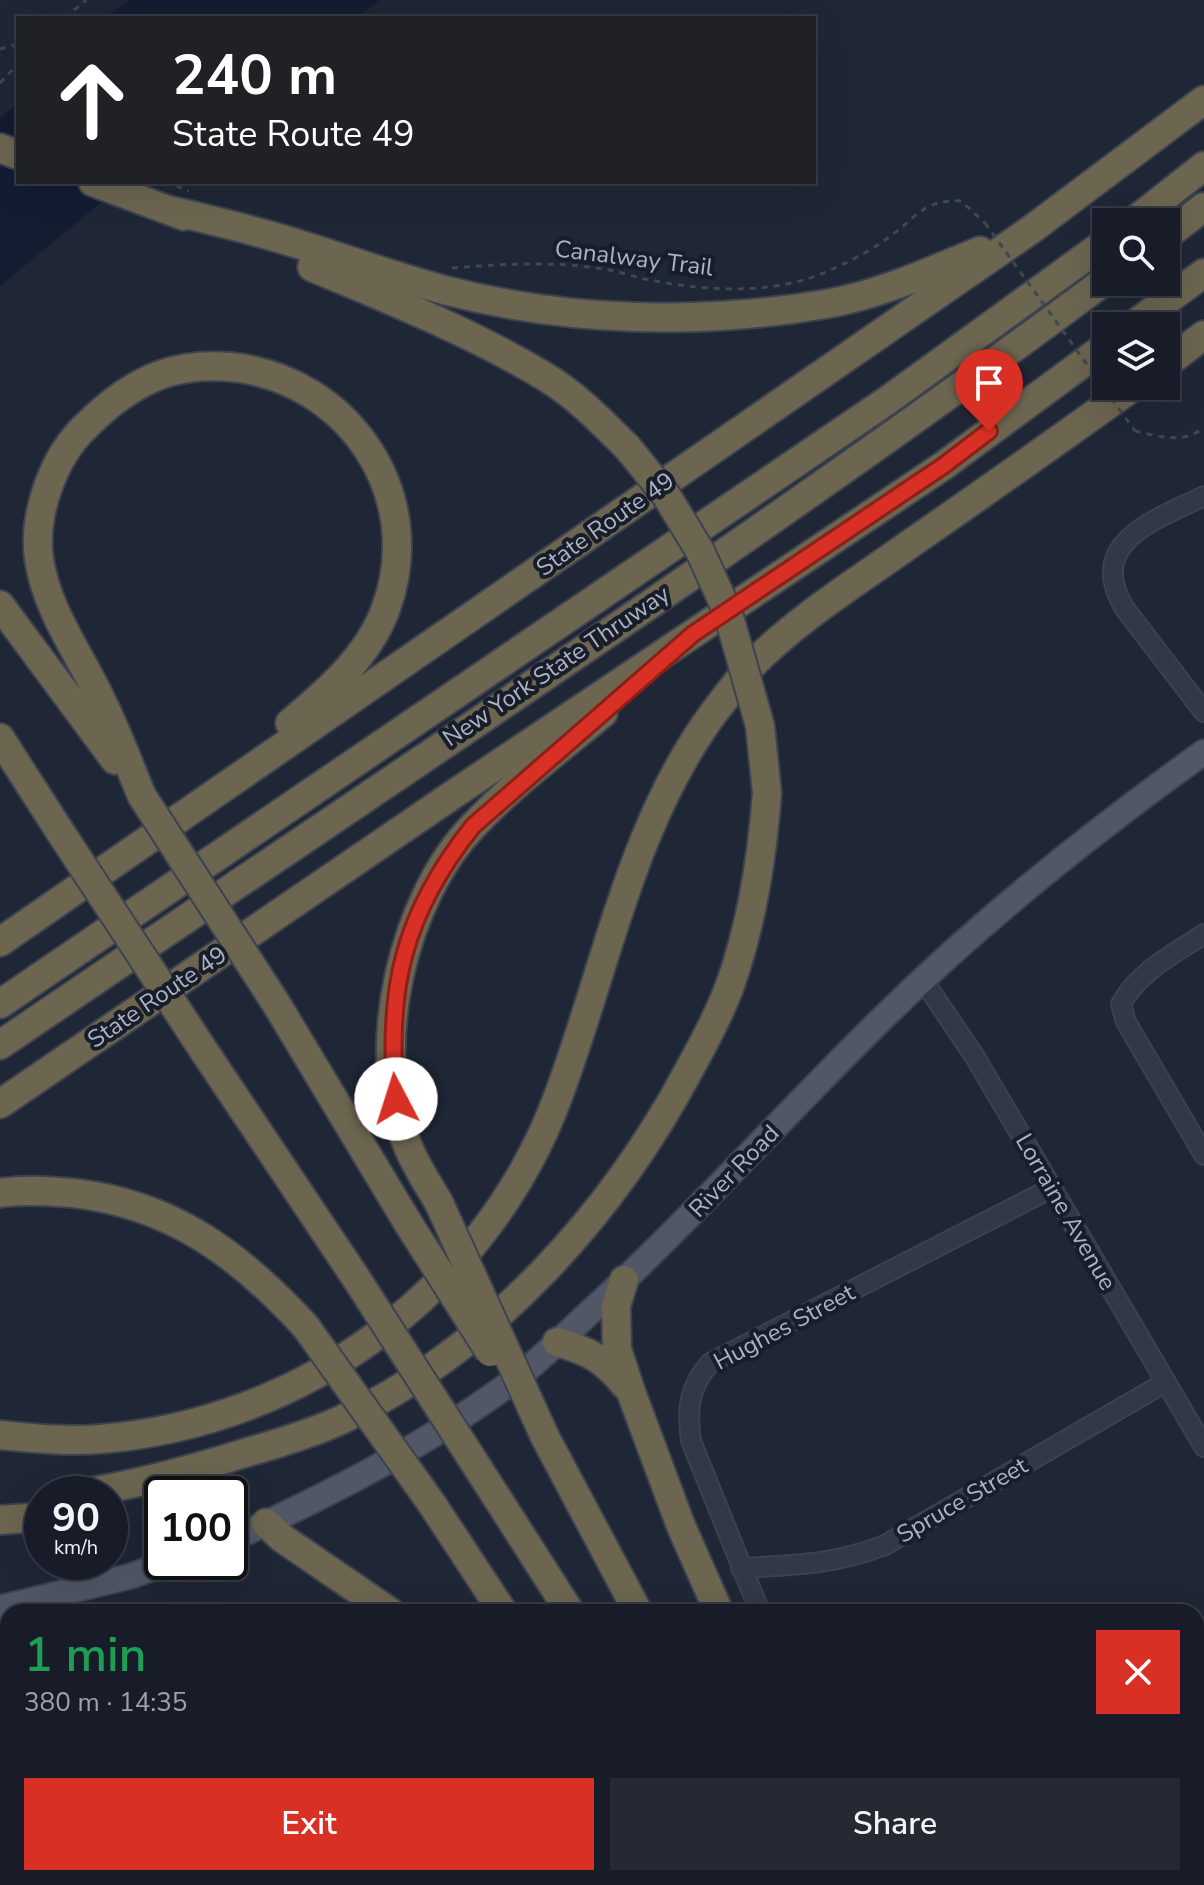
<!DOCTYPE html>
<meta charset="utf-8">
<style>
body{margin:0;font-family:"Nunito Sans",sans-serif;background:#242934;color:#f1f3f6;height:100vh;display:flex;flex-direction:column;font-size:30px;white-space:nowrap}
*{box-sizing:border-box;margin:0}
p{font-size:26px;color:#9ea1a8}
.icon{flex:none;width:44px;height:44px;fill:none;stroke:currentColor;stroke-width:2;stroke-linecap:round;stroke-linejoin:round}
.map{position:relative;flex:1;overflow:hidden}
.side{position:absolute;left:0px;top:1604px;width:1204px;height:282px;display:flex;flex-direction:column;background:#171c28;border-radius:24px 24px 0 0;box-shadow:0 8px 32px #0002,0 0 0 2px #363a45}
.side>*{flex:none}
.hud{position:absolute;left:16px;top:16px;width:800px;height:168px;border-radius:0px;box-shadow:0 8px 32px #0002,0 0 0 2px #363a45;background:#202124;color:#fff;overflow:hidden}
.controls{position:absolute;left:1092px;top:208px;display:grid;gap:16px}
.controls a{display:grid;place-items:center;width:88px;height:88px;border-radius:0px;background:#171c28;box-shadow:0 8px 32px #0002,0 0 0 2px #363a45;font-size:40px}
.speed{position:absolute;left:24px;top:1476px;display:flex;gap:16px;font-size:40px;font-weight:700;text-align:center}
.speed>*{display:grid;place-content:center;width:104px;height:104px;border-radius:50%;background:#171c28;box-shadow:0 8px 32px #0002,0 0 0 2px #363a45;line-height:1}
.speed small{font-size:20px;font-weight:400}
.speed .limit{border:4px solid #111;border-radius:12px;background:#fff;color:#111}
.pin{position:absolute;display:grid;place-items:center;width:68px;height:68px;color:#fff;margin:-82px -34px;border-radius:50% 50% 50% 0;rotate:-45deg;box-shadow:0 0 8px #0007}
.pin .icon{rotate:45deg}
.me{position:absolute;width:88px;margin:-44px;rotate:355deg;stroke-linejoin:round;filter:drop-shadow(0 0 6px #0008)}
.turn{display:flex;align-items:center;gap:28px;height:168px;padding:0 24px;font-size:36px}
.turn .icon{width:104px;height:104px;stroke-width:2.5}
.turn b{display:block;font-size:56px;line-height:68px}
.round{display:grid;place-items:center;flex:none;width:84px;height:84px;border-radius:0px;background:#242934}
.headline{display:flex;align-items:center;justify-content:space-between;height:136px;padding:0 24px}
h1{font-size:48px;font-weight:600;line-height:60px;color:#1e9e55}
.primary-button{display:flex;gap:16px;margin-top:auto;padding:16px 24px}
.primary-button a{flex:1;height:92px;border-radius:0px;background:#d93025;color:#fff;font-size:32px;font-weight:600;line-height:92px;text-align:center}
.primary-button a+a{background:#242934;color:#f1f3f6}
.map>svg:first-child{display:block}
.water{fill:#141c32}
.building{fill:#31394c;stroke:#1a1f2c;stroke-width:2}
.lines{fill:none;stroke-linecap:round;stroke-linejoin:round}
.minor-casing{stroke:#3c414f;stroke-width:22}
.major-casing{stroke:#3c414f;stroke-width:28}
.highway-casing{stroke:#3d4250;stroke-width:32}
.path{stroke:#3a4a4f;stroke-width:3;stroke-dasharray:6 6;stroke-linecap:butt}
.minor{stroke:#333846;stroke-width:18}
.major{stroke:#515766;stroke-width:24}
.highway{stroke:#6c6550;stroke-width:28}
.highway-bridge-casing{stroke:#3d4250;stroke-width:32;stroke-linecap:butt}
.path-bridge{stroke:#3a4a4f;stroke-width:3;stroke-dasharray:6 6;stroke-linecap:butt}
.highway-bridge{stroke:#6c6550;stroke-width:28}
.route-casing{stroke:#8d1f18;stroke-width:20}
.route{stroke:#d93025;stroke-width:14}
.labels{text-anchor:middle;stroke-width:8;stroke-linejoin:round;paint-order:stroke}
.street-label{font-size:24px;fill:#adb2c3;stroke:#181d2a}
</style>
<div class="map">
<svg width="1204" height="1885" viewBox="0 0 1204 1885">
<rect width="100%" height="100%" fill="#1f2635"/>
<!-- water -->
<g class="water">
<polygon points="129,0 380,0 357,18 103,18"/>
<polygon points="18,103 18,182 126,182 0,286 0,118"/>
</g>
<!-- building -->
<polygon class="building" points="0,1756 8,1770 8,1878 135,1878 139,1885 0,1885"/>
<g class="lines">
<!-- minor casing -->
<g class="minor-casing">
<g id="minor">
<path d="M1204,496C1156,520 1084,542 1125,609L1204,712"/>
<path d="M1204,934C1174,954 1139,971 1121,1004L1126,1022L1204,1155"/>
<polyline points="923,980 975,1057 1204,1447"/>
<path d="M741,1568C795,1565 833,1565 885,1545L1166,1382"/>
<path d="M760,1612L691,1441C687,1410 688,1388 710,1363L1052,1188"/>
<polyline points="0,1679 8,1675"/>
<polyline points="159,1878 163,1885"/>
<polyline points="421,1878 425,1885"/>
<polyline points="871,1878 874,1885"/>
<polyline points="1064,1878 1067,1885"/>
<polyline points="968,1885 980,1878"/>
</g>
</g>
<!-- major casing -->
<g class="major-casing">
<g id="major">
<path d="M230,1540C326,1496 421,1448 506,1386C540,1361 570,1330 601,1302C702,1208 793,1105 891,1010C988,915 1094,831 1204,752"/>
<polyline points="0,1608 131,1576 169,1562"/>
</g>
</g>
<!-- highway casing -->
<g class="highway-casing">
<g id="highway">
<polyline points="0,148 18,155"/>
<polyline points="93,182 184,216"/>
<path d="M169,210C198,217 228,224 257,232C321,249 383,274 448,291C569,322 702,325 826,304C879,295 931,271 980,251"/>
<polyline points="1133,222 1204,166"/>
<polyline points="1166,236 1204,207"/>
<path d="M312,267C390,300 471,332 544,376C576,395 602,422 628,448"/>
<polyline points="1132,326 1204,273"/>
<polyline points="1166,364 1204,335"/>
<polyline points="0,605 115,760"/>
<polyline points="0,738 59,830"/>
<path d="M142,796C129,765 117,732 102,702C80,654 47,612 39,559C33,514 53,457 86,426C107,405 131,386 160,375C182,367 207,365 231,367C349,379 427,495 386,608C369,656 327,692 290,723"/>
<polyline points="0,942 1032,229 1204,100"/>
<polyline points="0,1004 888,400 1106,242"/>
<polyline points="277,1005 408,1223"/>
<path d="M0,1045C370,793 746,547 1106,280"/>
<polyline points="204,1051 356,1278"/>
<polyline points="0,1104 451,796 943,466 1106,346"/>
<path d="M0,1193C24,1189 50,1191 73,1193C173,1204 241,1256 306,1327"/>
<path d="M439,1203C428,1184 415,1165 407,1144C368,1048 403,898 474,825C513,784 560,749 603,713"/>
<polyline points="624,1280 616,1306 617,1349 631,1392 681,1526 719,1612"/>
<path d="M557,1342C589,1351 604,1359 625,1385"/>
<path d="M0,1435C33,1438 67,1442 100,1439C302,1423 483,1292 556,1102C606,971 630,825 715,711C727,696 739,679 752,665C798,618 857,582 910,544C985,492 1060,439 1134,386"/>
<polyline points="545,1437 638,1612"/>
<polyline points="485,1479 570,1612"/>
<path d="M77,1494C136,1485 191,1470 248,1452C280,1443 314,1433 345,1418C492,1348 613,1213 689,1070C704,1043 718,1017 729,988C752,925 762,859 767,793"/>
<polyline points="432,1504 503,1612"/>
<polyline points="0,1520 42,1517"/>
<polyline points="266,1523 282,1538 390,1612"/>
<polyline points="662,1878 667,1885"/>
<polyline points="715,1878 719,1885"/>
<polyline points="740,1878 744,1885"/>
<polyline points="788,1878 792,1885"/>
<polyline points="827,1878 830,1885"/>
</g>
</g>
<!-- path -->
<g class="path">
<polyline points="65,18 86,0"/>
<polyline points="0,49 18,44"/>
<polyline points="0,83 18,64"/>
<polyline points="165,182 189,191"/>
<path d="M452,268C502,264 553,261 603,269C619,271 634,277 650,280C701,290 757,294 807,279C834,270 864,255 888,238C915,219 923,199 961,201L985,223"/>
<path d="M1135,431C1157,436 1186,445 1204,427"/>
</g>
<!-- minor -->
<use href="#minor" class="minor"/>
<!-- major -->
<use href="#major" class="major"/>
<!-- highway -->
<use href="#highway" class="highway"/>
<!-- highway-bridge casing -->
<g class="highway-bridge-casing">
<g id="highway-bridge">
<polyline points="628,448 666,495 700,551 728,613 760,726 767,793"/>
<polyline points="142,796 277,1005"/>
<polyline points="59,830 204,1051"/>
<polyline points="439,1203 545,1437"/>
<polyline points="408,1223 490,1352"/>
<polyline points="356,1278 485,1479"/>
<polyline points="306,1327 432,1504"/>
</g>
</g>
<!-- path-bridge -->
<polyline class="path-bridge" points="985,223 1135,431"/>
<!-- highway-bridge -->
<use href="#highway-bridge" class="highway-bridge"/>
</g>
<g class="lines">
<!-- route casing -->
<g class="route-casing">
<path id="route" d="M396,1099C386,989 403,914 473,826L693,634L943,466L989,431"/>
</g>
<!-- route -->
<use href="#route" class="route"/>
</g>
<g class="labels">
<!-- street labels -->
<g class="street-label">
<text transform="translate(634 258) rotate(7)" y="8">Canalway Trail</text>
<text transform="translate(605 524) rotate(-35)" y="8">State Route 49</text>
<text transform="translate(556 666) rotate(-34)" y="8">New York State Thruway</text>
<text transform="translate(157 997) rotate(-34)" y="8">State Route 49</text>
<text transform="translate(734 1171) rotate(-46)" y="8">River Road</text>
<text transform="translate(1066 1212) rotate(60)" y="8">Lorraine Avenue</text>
<text transform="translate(784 1327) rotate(-28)" y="8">Hughes Street</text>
<text transform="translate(962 1500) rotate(-30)" y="8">Spruce Street</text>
</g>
</g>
</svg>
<div class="controls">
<a><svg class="icon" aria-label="search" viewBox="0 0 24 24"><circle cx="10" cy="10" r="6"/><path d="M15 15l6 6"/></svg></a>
<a><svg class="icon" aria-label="layers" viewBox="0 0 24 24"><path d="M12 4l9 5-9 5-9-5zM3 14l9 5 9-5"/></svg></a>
</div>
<div class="speed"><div>90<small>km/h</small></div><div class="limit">100</div></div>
<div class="pin" style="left:989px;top:431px;background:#d93025"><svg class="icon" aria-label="arrive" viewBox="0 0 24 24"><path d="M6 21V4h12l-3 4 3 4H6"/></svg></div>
<svg class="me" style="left:396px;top:1099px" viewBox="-20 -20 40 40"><circle r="19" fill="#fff"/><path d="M0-13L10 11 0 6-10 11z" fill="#d93025"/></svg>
<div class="hud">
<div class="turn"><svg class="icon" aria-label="ahead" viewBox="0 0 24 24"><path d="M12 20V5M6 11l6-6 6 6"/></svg><div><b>240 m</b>State Route 49</div></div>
</div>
<section class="side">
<div class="headline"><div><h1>1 min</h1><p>380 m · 14:35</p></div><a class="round" style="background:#d93025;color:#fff"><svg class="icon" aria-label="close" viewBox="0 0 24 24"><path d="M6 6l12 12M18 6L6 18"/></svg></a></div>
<div class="primary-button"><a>Exit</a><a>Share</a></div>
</section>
</div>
